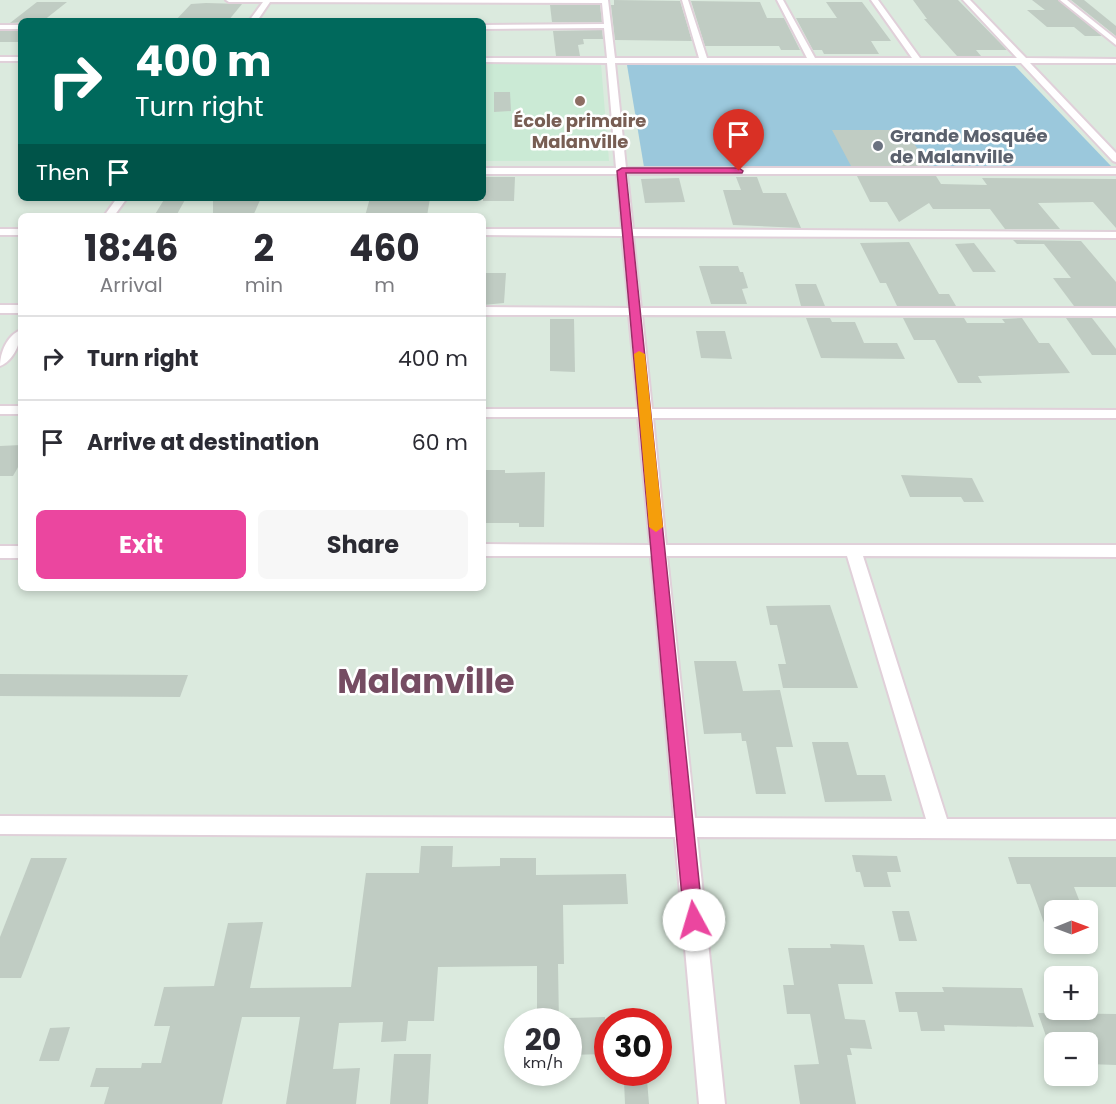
<!DOCTYPE html>
<meta charset="utf-8">
<style>
body{margin:0;font-family:Poppins,sans-serif;background:#f7f7f7;color:#2b2b33;height:100vh;display:flex;flex-direction:column;font-size:22px;white-space:nowrap}
*{box-sizing:border-box;margin:0}
p{font-size:20px;color:#7c7c81}
.icon{flex:none;width:33px;height:33px;fill:none;stroke:currentColor;stroke-width:2;stroke-linecap:round;stroke-linejoin:round}
.map{position:relative;flex:1;overflow:hidden}
.details{position:absolute;left:18px;top:213px;width:468px;height:378px;display:flex;flex-direction:column;background:#fff;border-radius:9px;box-shadow:0 3px 9px #0003}
.details>*{flex:none}
.hud{position:absolute;left:18px;top:18px;width:468px;height:183px;border-radius:9px;box-shadow:0 3px 9px #0003;background:#00695c;color:#fff;overflow:hidden}
.needle{width:39px;rotate:89deg}
.tools{position:absolute;left:1044px;top:900px;display:grid;gap:12px}
.tools a{display:grid;place-items:center;width:54px;height:54px;border-radius:9px;background:#fff;box-shadow:0 3px 9px #0003;font-size:30px}
.speed{position:absolute;left:504px;top:1008px;display:flex;gap:12px;font-size:30px;font-weight:700;text-align:center}
.speed>*{display:grid;place-content:center;width:78px;height:78px;border-radius:50%;background:#fff;box-shadow:0 3px 9px #0003;line-height:1}
.speed small{font-size:15px;font-weight:400}
.speed .limit{border:9px solid #d22;background:#fff;color:#111}
.pin{position:absolute;display:grid;place-items:center;width:51px;height:51px;color:#fff;margin:-62px -26px;border-radius:50% 50% 50% 0;rotate:-45deg;box-shadow:0 0 6px #0007}
.pin .icon{rotate:45deg}
.me{position:absolute;width:66px;margin:-33px;rotate:354deg;stroke-linejoin:round;filter:drop-shadow(0 0 4px #0008)}
.turn{display:flex;align-items:center;gap:21px;height:126px;padding:0 18px;font-size:27px}
.turn .icon{width:78px;height:78px;stroke-width:2.5}
.turn b{display:block;font-size:42px;line-height:51px}
.then{display:flex;align-items:center;height:57px;padding:0 18px;background:#0003;gap:12px;font-size:22px}
.eta{display:flex;justify-content:space-evenly;align-items:center;height:102px;text-align:center}
.eta b{font-size:36px;font-weight:700;line-height:42px}
.button{display:flex;gap:12px;margin-top:auto;padding:12px 18px}
.button a{flex:1;height:69px;border-radius:9px;background:#eb469f;color:#fff;font-size:24px;font-weight:700;line-height:69px;text-align:center}
.button a+a{background:#f7f7f7;color:#2b2b33}
ul{padding:0;list-style:none}
li{display:flex;align-items:center;gap:18px;height:84px;padding:0 18px;border-top:2px solid #e1e1e2}
li div{flex:1}
li b{display:block;font-size:22px}
li em{font-style:normal}
.map>svg:first-child{display:block}
.education{fill:#cbead5}
.green{fill:#9bc8dc}
.building{fill:#c0ccc3}
.lines{fill:none;stroke-linecap:round;stroke-linejoin:round}
.minor-casing{stroke:#e0d0d9;stroke-width:4}
.minor{fill:#fff;fill-rule:evenodd}
.route{fill:#eb469f;stroke:#992e67;stroke-width:1.5}
.slow{fill:#f59e0b}
.education-dot{fill:#8d6e63;stroke:#fff;stroke-width:2}
.worship-dot{fill:#6b7280;stroke:#fff;stroke-width:2}
.labels{text-anchor:middle;stroke-width:5;stroke-linejoin:round;paint-order:stroke}
.far-education-label{font-size:18px;font-weight:bold;fill:#785e54;stroke:#fff}
.far-worship-label{font-size:18px;font-weight:bold;fill:#5b616d;stroke:#fff;text-anchor:start}
.town-label{font-size:33px;font-weight:bold;fill:#754c62;stroke:#fff}
</style>
<div class="map">
<svg width="1116" height="1104" viewBox="0 0 1116 1104">
<rect width="100%" height="100%" fill="#dbeade"/>
<!-- education -->
<polygon class="education" points="483,64 601,64 609,161 483,161"/>
<!-- green -->
<polygon class="green" points="627,65 1015,66 1111,166 644,167"/>
<!-- building -->
<g class="building">
<polygon points="614,0 680,1 692,41 615,40 611,5 614,5"/>
<polygon points="913,0 958,0 1007,50 976,50 981,56 957,56 924,19 927,19"/>
<polygon points="1032,0 1058,0 1102,36 1085,36 1074,27 1047,27 1027,10 1045,10"/>
<polygon points="1071,0 1084,0 1116,26 1116,36"/>
<polygon points="691,1 760,2 767,18 784,18 800,50 781,50 779,46 705,46"/>
<polygon points="37,2 67,2 43,21 10,23"/>
<polygon points="826,2 862,2 891,41 871,41 879,54 824,54 822,50 813,50 796,18 837,18"/>
<polygon points="206,3 242,4 228,21 175,21 191,4"/>
<polygon points="550,5 600,5 602,22 552,22"/>
<polygon points="602,30 603,39 583,39 584,44 578,45 580,56 556,56 553,31"/>
<rect x="0" y="31" width="21" height="11"/>
<polygon points="494,92 510,92 511,111 494,112"/>
<polygon points="832,130 905,130 929,166 851,166"/>
<polygon points="857,176 936,176 941,184 987,185 982,178 1116,179 1116,228 1093,202 1038,203 1060,229 1005,229 990,209 933,209 929,203 899,222 887,202 870,202"/>
<polygon points="483,177 515,177 514,201 483,201"/>
<polygon points="736,177 757,177 763,193 786,193 801,228 733,225 723,190 741,190"/>
<polygon points="679,178 685,202 645,203 641,179"/>
<polygon points="165,198 186,198 176,216 154,216"/>
<polygon points="213,198 261,198 253,216 213,216"/>
<polygon points="370,198 430,198 427,216 365,216"/>
<polygon points="1013,240 1081,241 1116,282 1116,306 1074,306 1053,278 1071,278 1044,244 1017,244"/>
<polygon points="909,242 939,294 949,294 956,306 897,306 886,283 880,283 860,243"/>
<polygon points="974,243 996,272 973,272 955,244"/>
<polygon points="699,266 738,266 740,272 743,272 748,288 742,289 747,304 711,304"/>
<polygon points="483,273 506,273 504,303 483,305"/>
<polygon points="795,284 816,284 825,306 801,306"/>
<polygon points="806,318 830,318 832,322 855,322 864,343 897,343 905,359 821,358"/>
<polygon points="903,318 964,318 967,323 1005,323 1002,319 1022,318 1039,343 1049,343 1070,373 978,376 982,383 958,383 935,340 914,340"/>
<polygon points="1066,318 1092,318 1116,349 1116,355 1092,355"/>
<polygon points="550,319 574,319 575,372 550,371"/>
<polygon points="696,331 725,331 732,359 701,358"/>
<polygon points="21,445 21,462 13,476 0,476 0,446"/>
<polygon points="485,470 505,470 505,473 545,472 544,527 519,527 519,523 483,523"/>
<polygon points="901,475 972,478 984,502 964,502 961,497 910,497"/>
<polygon points="830,605 858,688 783,688 778,664 786,664 777,625 770,625 766,606"/>
<polygon points="694,661 736,661 743,691 780,690 793,747 776,747 786,794 756,794 746,741 742,741 741,733 704,734"/>
<polygon points="0,674 188,675 180,697 0,696"/>
<polygon points="812,742 848,742 857,775 885,775 892,801 825,802"/>
<polygon points="421,846 453,846 452,867 500,866 500,858 536,858 536,875 626,874 628,904 563,905 564,964 558,964 559,1022 537,1022 537,966 438,967 434,1021 408,1021 406,1041 381,1042 383,1022 339,1023 333,1069 360,1068 356,1104 286,1104 300,1017 242,1017 222,1104 104,1104 109,1087 90,1087 96,1068 141,1068 142,1063 161,1063 170,1026 154,1026 164,987 214,986 228,923 263,922 250,988 351,987 366,873 419,873"/>
<polygon points="852,855 897,856 901,872 887,872 891,887 864,887 860,872 856,872"/>
<polygon points="1008,857 1116,857 1116,887 1074,887 1083,910 1054,910 1054,944 1052,945 1030,884 1017,884"/>
<polygon points="31,858 67,858 21,978 0,978 0,937"/>
<polygon points="892,911 909,911 917,941 899,941"/>
<polygon points="830,944 864,945 873,984 838,984 845,1019 865,1020 872,1049 850,1048 852,1055 847,1055 856,1104 800,1104 794,1065 819,1064 810,1014 787,1014 783,985 794,985 788,948 831,948"/>
<polygon points="942,987 1022,988 1034,1027 944,1025 945,1031 921,1031 917,1012 899,1012 895,992 944,992"/>
<polygon points="1038,1013 1116,1014 1116,1065 1088,1064 1088,1042 1048,1042"/>
<polygon points="605,1017 606,1054 568,1055 568,1018"/>
<polygon points="70,1027 59,1061 39,1061 50,1028"/>
<polygon points="394,1054 431,1054 428,1104 390,1104"/>
<polygon points="647,1080 649,1104 625,1104 624,1081"/>
</g>
<g class="lines">
<!-- minor casing -->
<g class="minor-casing">
<g id="minor">
<path d="M226,0H608L615,58H699L682,0H688L707,58H807L777,0H783L815,58H912L871,0H878L920,58H1017L963,0H970L1026,58L1116,59V63H1030L1116,153V162L1113,161L1021,63H615L626,168H1116V174H627L633,229L1116,232V238L633,236L641,308H1116V316L642,315L652,409L1116,410V418H653L666,545H1116V557L863,556L947,819H1116V839L697,837L725,1104H699L675,837L0,834V816L674,818L651,556H483V544L650,545L638,417H483V409H638L629,315H483V307L629,308L622,236L483,235V229H622L617,174H483V168H616L607,63L483,62V58H607L604,28L483,29V25L604,24L602,3L270,2L257,21H249L263,2H229ZM667,556H847L926,819L695,818Z"/>
<polygon points="1060,0 1067,0 1116,39 1116,45"/>
<rect x="0" y="25" width="21" height="4"/>
<rect x="0" y="57" width="21" height="4"/>
<polygon points="117,198 127,198 114,216 104,216"/>
<rect x="0" y="229" width="21" height="6"/>
<rect x="0" y="305" width="21" height="8"/>
<path d="M21,330C21,343 13,361 0,366C0,353 7,335 21,330Z"/>
<rect x="0" y="406" width="21" height="8"/>
<rect x="0" y="546" width="21" height="12"/>
</g>
</g>
<!-- minor -->
<use href="#minor" class="minor"/>
</g>
<!-- route -->
<polygon class="route" points="739,168 743,171 742,173 626,173 703,920 701,926 694,929 687,926 684,920 617,171 622,168"/>
<!-- slow -->
<polygon class="slow" points="639,351 645,354 663,527 656,532 649,527 634,354"/>
<!-- markers -->
<circle class="education-dot" cx="580" cy="101" r="6"/>
<circle class="worship-dot" cx="878" cy="146" r="6"/>
<g class="labels">
<!-- far-education labels -->
<g class="far-education-label">
<text x="580" y="127">École primaire<tspan x="580" dy="21">Malanville</tspan></text>
</g>
<!-- far-worship labels -->
<g class="far-worship-label">
<text x="890" y="142">Grande Mosquée<tspan x="890" dy="21">de Malanville</tspan></text>
</g>
<!-- town labels -->
<g class="town-label">
<text x="426" y="693">Malanville</text>
</g>
</g>
</svg>
<div class="tools">
<a><svg class="needle" viewBox="-14 -14 28 28"><path d="M0-13l5 13h-10z" fill="#e53935"/><path d="M0 13l5-13h-10z" fill="#7c7c81"/></svg></a>
<a>+</a>
<a>−</a>
</div>
<div class="speed"><div>20<small>km/h</small></div><div class="limit">30</div></div>
<div class="pin" style="left:739px;top:171px;background:#d93025"><svg class="icon" aria-label="arrive" viewBox="0 0 24 24"><path d="M6 21V4h12l-3 4 3 4H6"/></svg></div>
<svg class="me" style="left:694px;top:920px" viewBox="-20 -20 40 40"><circle r="19" fill="#fff"/><path d="M0-13L10 11 0 6-10 11z" fill="#eb469f"/></svg>
<div class="hud">
<div class="turn"><svg class="icon" aria-label="right" viewBox="0 0 24 24"><path d="M7 20v-9h11M14 6l5 5-5 5"/></svg><div><b>400 m</b>Turn right</div></div>
<div class="then">Then<svg class="icon" aria-label="arrive" viewBox="0 0 24 24"><path d="M6 21V4h12l-3 4 3 4H6"/></svg></div>
</div>
<section class="details">
<div class="eta">
<div><b>18:46</b><p>Arrival</p></div>
<div><b>2</b><p>min</p></div>
<div><b>460</b><p>m</p></div>
</div>
<ul>
<li><svg class="icon" aria-label="right" viewBox="0 0 24 24"><path d="M7 20v-9h11M14 6l5 5-5 5"/></svg><div><b>Turn right</b></div><em>400 m</em></li>
<li><svg class="icon" aria-label="arrive" viewBox="0 0 24 24"><path d="M6 21V4h12l-3 4 3 4H6"/></svg><div><b>Arrive at destination</b></div><em>60 m</em></li>
</ul>
<div class="button"><a>Exit</a><a>Share</a></div>
</section>
</div>
